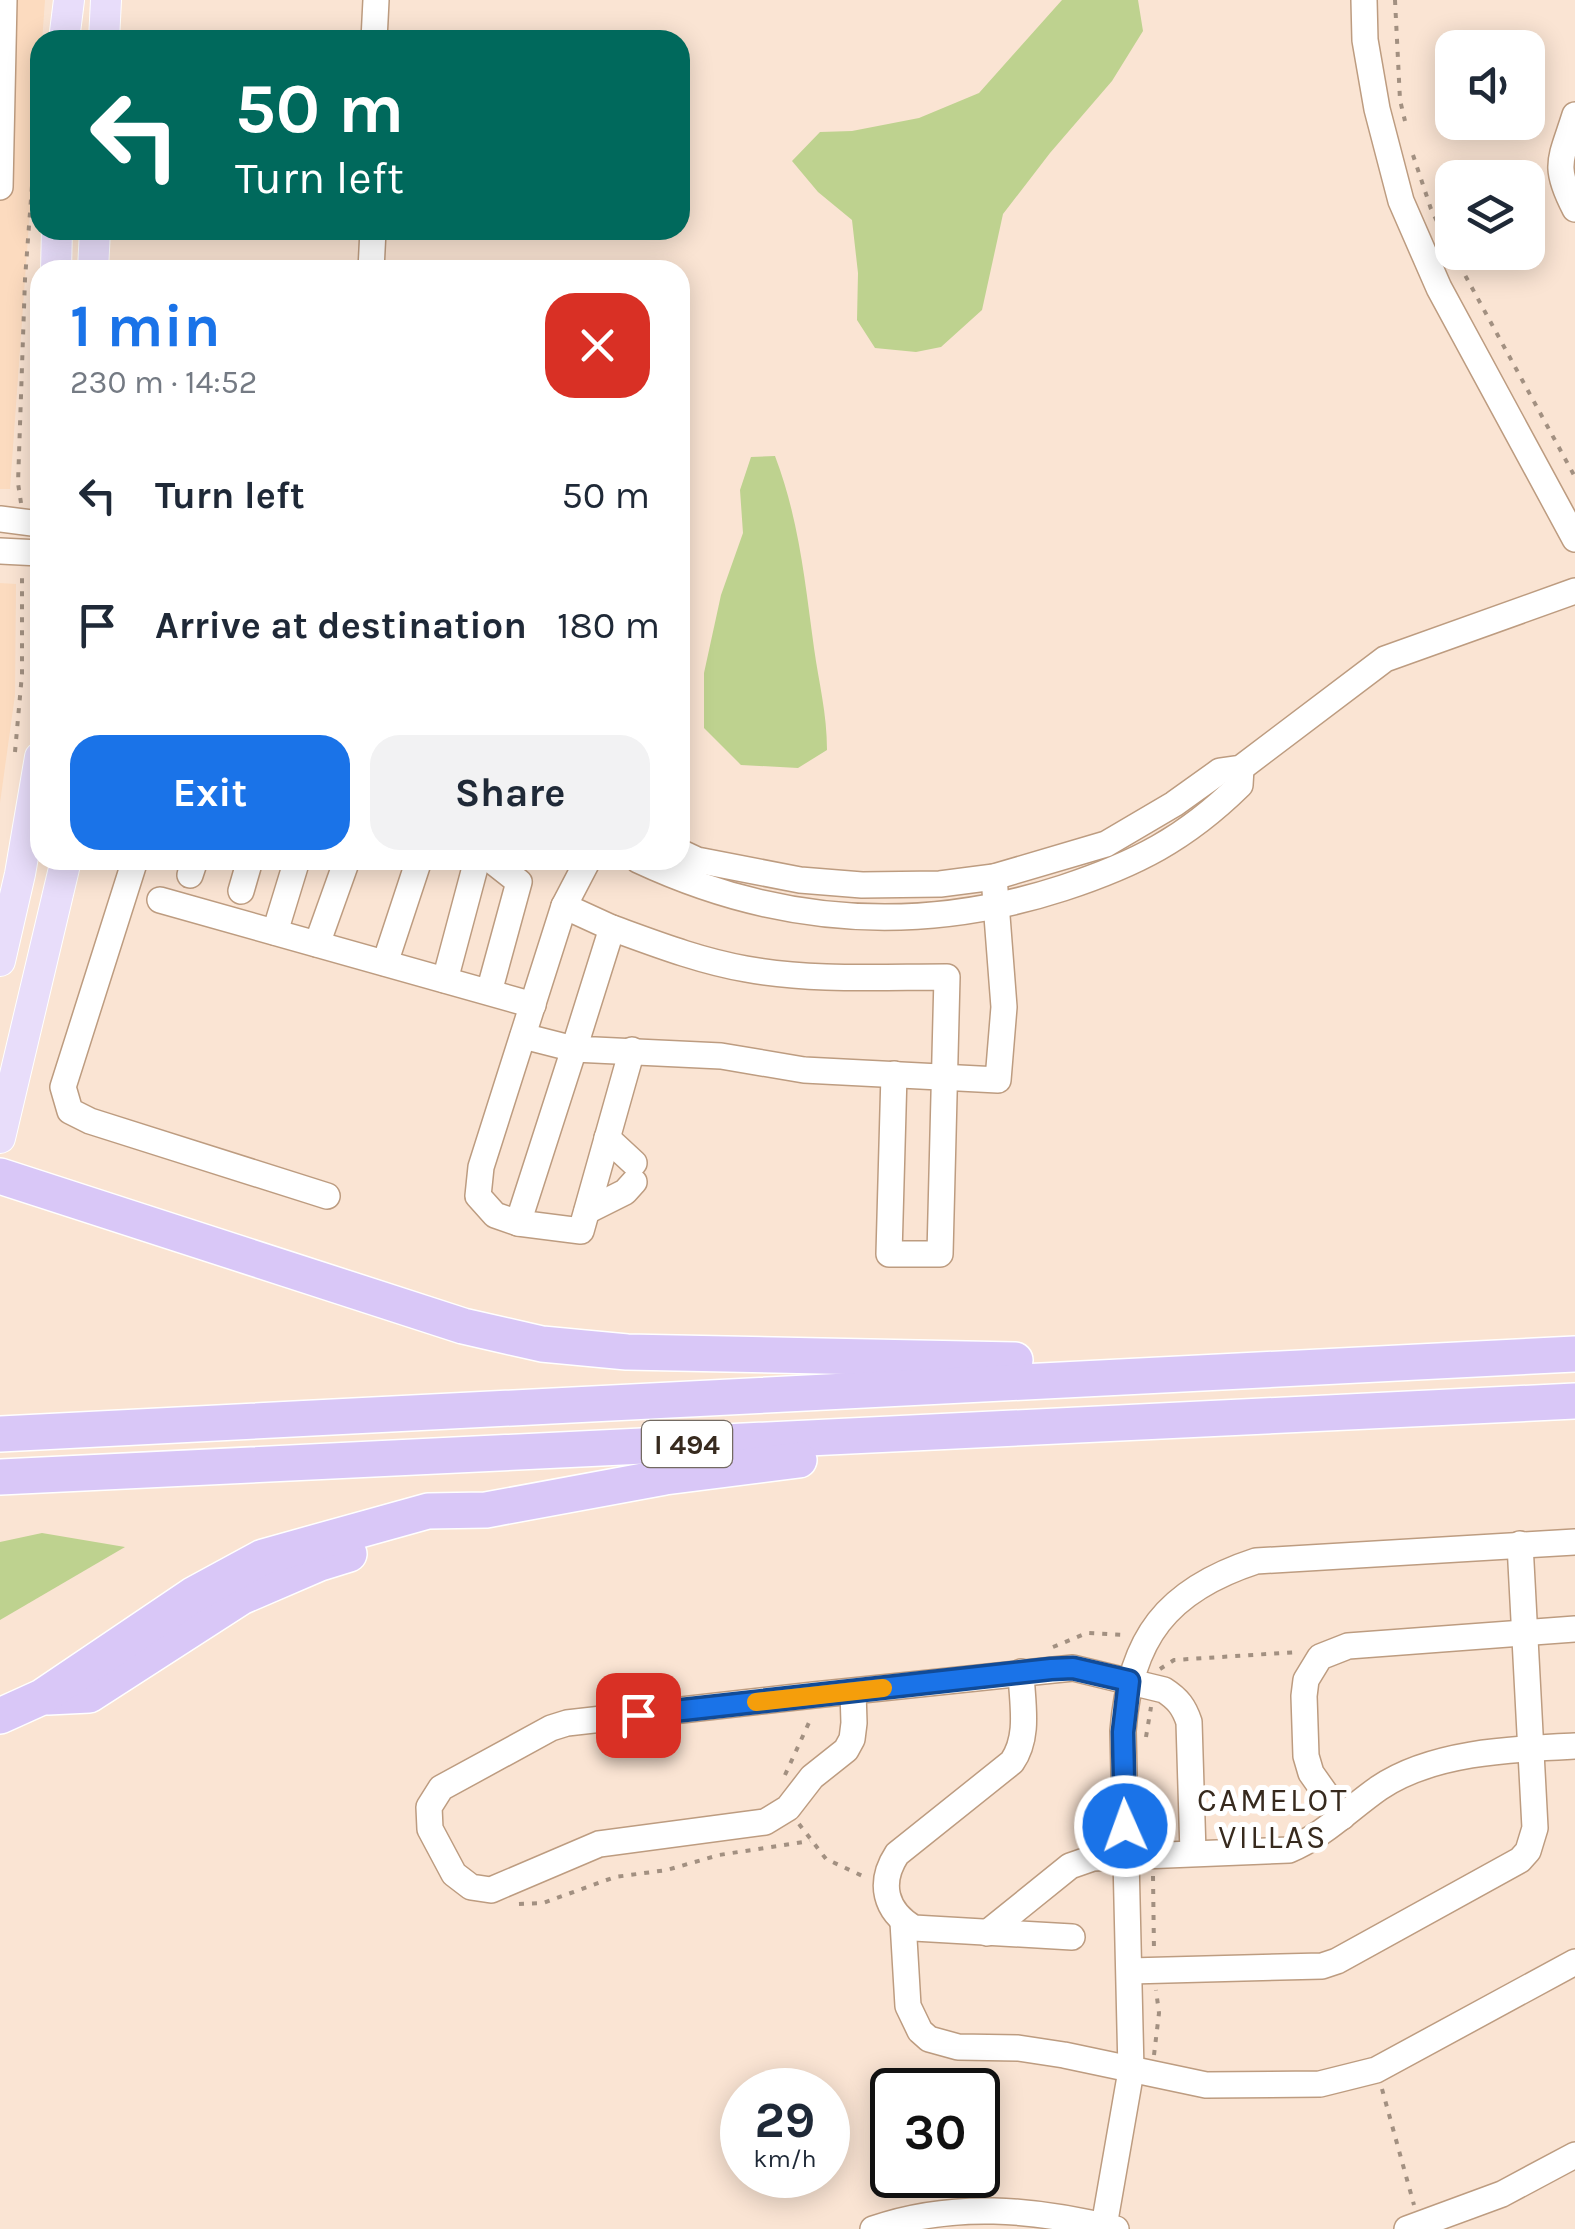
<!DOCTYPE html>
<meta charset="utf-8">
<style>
body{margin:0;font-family:Karla,sans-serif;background:#f2f2f3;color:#1f2937;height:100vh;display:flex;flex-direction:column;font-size:38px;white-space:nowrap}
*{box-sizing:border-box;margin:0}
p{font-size:32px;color:#747a83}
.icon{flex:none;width:55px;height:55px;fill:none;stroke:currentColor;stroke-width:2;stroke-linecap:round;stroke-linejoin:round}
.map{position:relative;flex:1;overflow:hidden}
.sheet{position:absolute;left:30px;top:260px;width:660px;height:610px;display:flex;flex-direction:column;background:#fff;border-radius:30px;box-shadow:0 5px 25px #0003}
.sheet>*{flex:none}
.guide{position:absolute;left:30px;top:30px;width:660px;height:210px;border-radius:30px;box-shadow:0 5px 25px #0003;background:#00695c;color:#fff;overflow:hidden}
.fabs{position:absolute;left:1435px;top:30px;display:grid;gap:20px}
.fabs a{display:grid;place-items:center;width:110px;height:110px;border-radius:20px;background:#fff;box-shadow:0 5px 25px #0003;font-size:50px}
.speed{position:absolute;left:720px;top:2068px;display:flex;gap:20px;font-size:50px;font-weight:700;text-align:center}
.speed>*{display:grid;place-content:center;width:130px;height:130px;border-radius:50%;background:#fff;box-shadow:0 5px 25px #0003;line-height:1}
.speed small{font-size:25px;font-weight:400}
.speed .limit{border:5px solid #111;border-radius:15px;background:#fff;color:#111}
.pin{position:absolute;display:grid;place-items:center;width:85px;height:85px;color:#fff;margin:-42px;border-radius:20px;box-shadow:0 5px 15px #0006}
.me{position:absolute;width:110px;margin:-55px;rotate:358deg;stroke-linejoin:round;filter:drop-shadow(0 0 8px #0008)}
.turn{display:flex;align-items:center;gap:35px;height:210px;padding:0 40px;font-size:45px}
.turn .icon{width:130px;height:130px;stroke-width:2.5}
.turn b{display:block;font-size:70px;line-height:85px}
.round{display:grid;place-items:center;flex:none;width:105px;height:105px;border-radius:30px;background:#f2f2f3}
.headline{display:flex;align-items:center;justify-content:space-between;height:170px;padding:0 40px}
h1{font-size:60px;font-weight:700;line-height:75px;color:#1a73e8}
.primary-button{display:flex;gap:20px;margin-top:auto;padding:20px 40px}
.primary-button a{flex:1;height:115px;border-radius:30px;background:#1a73e8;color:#fff;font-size:40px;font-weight:700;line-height:115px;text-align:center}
.primary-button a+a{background:#f2f2f3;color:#1f2937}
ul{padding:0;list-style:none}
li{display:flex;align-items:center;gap:30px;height:130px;padding:0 40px}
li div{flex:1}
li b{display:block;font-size:38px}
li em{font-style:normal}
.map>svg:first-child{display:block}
.built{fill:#fcdbbf}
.water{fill:#bed28f}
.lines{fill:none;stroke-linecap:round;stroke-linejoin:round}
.minor-casing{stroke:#bd9c80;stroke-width:28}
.major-casing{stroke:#fff;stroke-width:32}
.highway-casing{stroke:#fff;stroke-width:38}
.path{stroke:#a29081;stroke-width:4;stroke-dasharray:5 8;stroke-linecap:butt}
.minor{stroke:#fff;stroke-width:25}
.major{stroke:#e8ddfa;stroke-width:30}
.highway{stroke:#d9c7f7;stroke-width:35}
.route-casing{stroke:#114b97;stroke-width:25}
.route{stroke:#1a73e8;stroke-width:18}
.slow{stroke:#f59e0b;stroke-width:18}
.labels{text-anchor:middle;stroke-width:10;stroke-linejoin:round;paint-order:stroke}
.shield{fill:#fff;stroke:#736a62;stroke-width:2.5}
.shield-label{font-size:28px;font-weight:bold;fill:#372a1e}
.neighbourhood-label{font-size:32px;letter-spacing:2.5px;fill:#372a1e;stroke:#fff}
</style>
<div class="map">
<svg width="1575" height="2229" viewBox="0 0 1575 2229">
<rect width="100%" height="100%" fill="#fae4d3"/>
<!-- built -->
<g class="built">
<polygon points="0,0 45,0 10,489 0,489"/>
<polygon points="0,583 16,584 15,695 0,803"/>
</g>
<!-- water -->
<g class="water">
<polygon points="1062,0 1138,0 1143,31 1112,81 1050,153 1003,214 982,310 941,347 916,352 875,348 857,320 858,273 852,220 818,192 792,161 820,132 852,131 919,118 979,93"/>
<path d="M775,456C799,519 805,582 814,648C819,684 827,713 827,750L798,768L741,765L704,728V673L721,595L743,533L740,490L751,457Z"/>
<polygon points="42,1533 125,1547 0,1620 0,1542"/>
</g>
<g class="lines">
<!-- minor casing -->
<g class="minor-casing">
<g id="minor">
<polyline points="1364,0 1365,40 1377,109 1401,201 1439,288 1575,539"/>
<polyline points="374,40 376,0"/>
<path d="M1575,115C1561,160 1552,165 1575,209"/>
<polyline points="0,187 4,0"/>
<polyline points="371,270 373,230"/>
<polyline points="0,519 40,524"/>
<polyline points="0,551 40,553"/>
<polyline points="680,852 697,860 800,880 862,885 940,884 994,877 1106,844 1174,804 1220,771 1241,768 1385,659 1575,591"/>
<polyline points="135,860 63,1087 70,1111 90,1121 327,1196"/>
<polyline points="588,860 564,906 612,928 574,1049 721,1056 804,1070 998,1080 1004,1007 994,877"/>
<path d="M638,860C777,925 918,935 1063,888C1136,864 1185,839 1240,785L1241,768"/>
<polyline points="190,875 195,860"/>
<polyline points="241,891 250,860"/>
<polyline points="160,900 533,1005"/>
<path d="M612,928C656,944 700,961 746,969C811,981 881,977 947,977L940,1254H889L894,1074"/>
<polyline points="275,932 297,860"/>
<polyline points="317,944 347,860"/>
<polyline points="385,963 419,860"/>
<polyline points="445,980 477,860"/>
<polyline points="489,992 519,882 491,860"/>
<polyline points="523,1036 574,1049 518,1223 581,1231 632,1050"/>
<polyline points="607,1138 634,1163"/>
<polyline points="587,1211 625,1192 634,1182"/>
<polyline points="518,1223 495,1215 478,1196 481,1167 564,906"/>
<path d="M1021,1672C1022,1703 1030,1736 1012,1762L897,1854C878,1883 885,1911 914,1928L1072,1937"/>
<path d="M853,1691L854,1723L852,1739L846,1750L812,1777L788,1808L765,1822L599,1844L491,1890L471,1887L454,1874L430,1829L429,1807L441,1788L551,1728L567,1723L814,1695L1073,1668L1164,1690C1178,1699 1184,1707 1189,1722L1193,1853"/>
<polyline points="1342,1817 1311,1773 1306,1756 1304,1696 1306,1680 1320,1657 1348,1646 1575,1629"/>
<polyline points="903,1922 908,2006 920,2031 929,2039 958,2047 1018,2048 1064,2055 1206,2085 1320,2084 1376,2070 1575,1962"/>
<path d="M987,1933L1070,1866L1093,1858L1289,1850C1323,1836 1349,1809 1379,1788C1432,1752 1512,1749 1575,1746"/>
<polyline points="1130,1971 1322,1966 1337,1961 1520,1860 1528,1851 1535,1828 1520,1544"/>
<path d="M1104,2226L1131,2071L1123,1731C1130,1638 1167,1590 1256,1561L1575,1542"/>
<path d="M873,2229C954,2201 1034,2209 1116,2229"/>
<polyline points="1407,2229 1502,2194 1575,2155"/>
</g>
</g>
<!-- major casing -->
<g class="major-casing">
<g id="major">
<polyline points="64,40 69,0"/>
<polyline points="104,40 106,0"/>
<polyline points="56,270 57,230"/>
<polyline points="93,270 95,230"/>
<polyline points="0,961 20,874 40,757"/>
<polyline points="0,1138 66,860"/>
</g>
</g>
<!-- highway casing -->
<g class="highway-casing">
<g id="highway">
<polyline points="0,1176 463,1326 542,1344 627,1352 1015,1360"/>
<polyline points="0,1434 1575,1354"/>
<polyline points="0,1477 1575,1401"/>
<polyline points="48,1697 89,1695 241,1597 320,1563 349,1554"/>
<polyline points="0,1716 42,1697 193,1595 263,1557 428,1511 486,1510 665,1477 799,1460"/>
</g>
</g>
<!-- path -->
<g class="path">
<polyline points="1395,0 1400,100 1405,121"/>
<polyline points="1413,155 1431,209 1452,252"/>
<polyline points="1453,253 1575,477"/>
<polyline points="21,503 18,483 25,279 40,79"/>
<polyline points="15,752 22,674 22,572"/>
<polyline points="1053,1647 1087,1633 1126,1635"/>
<polyline points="1160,1669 1174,1660 1298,1652"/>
<polyline points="1146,1737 1151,1707"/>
<polyline points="785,1775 812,1716"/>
<polyline points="799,1824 826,1859 867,1878"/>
<polyline points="1153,1876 1154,1951"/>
<polyline points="519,1904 543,1903 615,1877 667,1870 719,1855 810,1841"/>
<polyline points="1154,2055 1159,2013 1156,1990"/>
<polyline points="1382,2089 1414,2205"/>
</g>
<!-- minor -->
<use href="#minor" class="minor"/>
<!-- major -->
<use href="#major" class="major"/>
<!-- highway -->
<use href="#highway" class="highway"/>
</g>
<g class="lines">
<!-- route casing -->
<g class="route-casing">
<polyline id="route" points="638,1715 1051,1669 1073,1668 1129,1681 1123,1732 1125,1826"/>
</g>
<!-- route -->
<use href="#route" class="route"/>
<!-- slow -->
<polyline class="slow" points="756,1702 883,1688"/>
</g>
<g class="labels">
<!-- shield labels -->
<rect class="shield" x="642" y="1421" width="90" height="46" rx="8"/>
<g class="shield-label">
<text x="687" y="1454">I 494</text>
</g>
<!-- neighbourhood labels -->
<g class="neighbourhood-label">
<text x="1273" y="1811">CAMELOT<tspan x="1273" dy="37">VILLAS</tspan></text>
</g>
</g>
</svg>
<div class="fabs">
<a><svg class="icon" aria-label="sound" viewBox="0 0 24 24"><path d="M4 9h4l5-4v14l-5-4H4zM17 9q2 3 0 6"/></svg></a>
<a><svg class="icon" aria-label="layers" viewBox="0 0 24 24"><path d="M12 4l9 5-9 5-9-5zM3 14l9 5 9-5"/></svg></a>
</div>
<div class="speed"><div>29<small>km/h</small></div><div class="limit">30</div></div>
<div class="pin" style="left:638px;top:1715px;background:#d93025"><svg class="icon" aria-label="arrive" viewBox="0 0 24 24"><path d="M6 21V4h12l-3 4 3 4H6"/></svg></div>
<svg class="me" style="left:1125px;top:1826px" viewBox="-20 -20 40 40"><circle r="17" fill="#1a73e8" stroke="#fff" stroke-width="3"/><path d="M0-11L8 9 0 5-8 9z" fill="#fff"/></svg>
<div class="guide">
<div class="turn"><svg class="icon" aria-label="left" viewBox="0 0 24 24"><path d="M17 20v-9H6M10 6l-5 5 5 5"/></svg><div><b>50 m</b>Turn left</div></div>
</div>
<section class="sheet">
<div class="headline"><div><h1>1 min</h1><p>230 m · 14:52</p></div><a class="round" style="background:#d93025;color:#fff"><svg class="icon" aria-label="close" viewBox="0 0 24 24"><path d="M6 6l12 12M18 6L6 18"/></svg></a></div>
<ul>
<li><svg class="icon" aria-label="left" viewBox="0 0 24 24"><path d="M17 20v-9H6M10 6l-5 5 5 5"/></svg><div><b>Turn left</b></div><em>50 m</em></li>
<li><svg class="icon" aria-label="arrive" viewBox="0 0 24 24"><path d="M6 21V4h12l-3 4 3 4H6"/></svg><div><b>Arrive at destination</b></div><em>180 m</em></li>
</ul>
<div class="primary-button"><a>Exit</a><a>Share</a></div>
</section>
</div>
